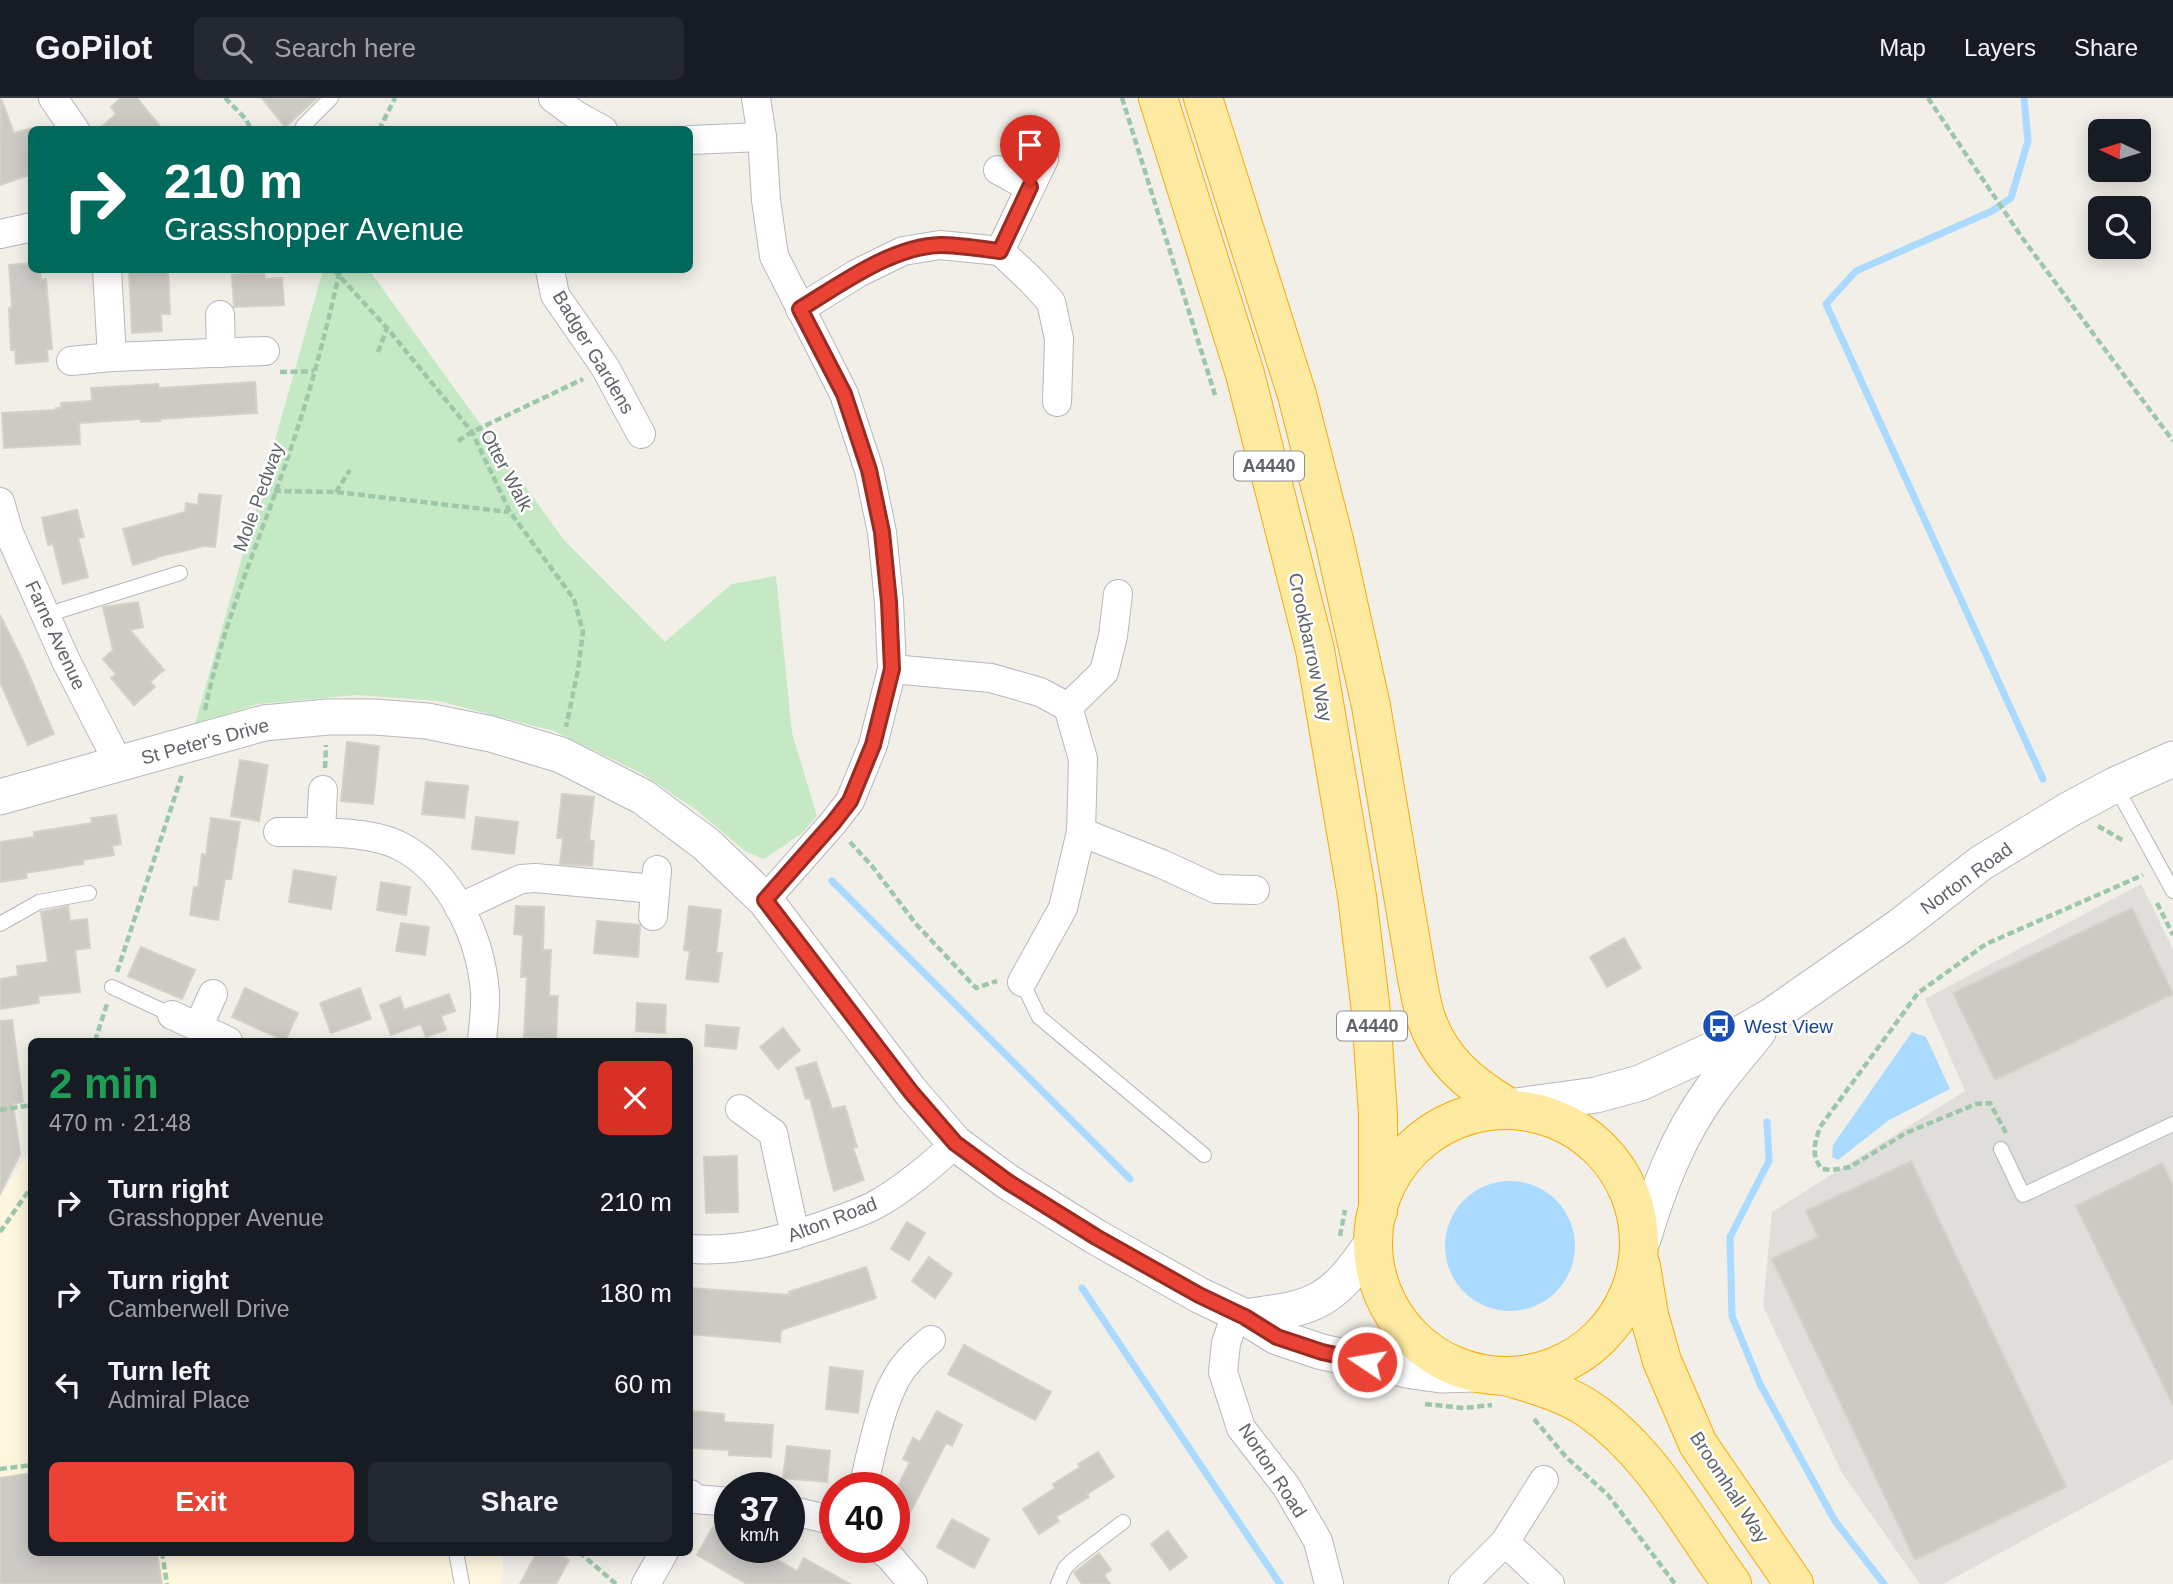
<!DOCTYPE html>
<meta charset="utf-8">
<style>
body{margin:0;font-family:Helvetica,sans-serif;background:#242831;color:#f1f3f6;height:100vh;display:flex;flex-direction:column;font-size:26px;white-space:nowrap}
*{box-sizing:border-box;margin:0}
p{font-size:23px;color:#9ea1a6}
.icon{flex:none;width:38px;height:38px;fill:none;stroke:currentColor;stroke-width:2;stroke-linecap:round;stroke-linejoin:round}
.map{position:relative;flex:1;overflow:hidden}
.panel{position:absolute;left:28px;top:940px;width:665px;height:518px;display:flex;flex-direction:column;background:#171b24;border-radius:10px;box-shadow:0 4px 18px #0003}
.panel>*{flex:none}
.top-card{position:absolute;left:28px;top:28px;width:665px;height:147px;border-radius:10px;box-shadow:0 4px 18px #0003;background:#00695c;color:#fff;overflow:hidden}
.needle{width:46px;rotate:274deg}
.fabs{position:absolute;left:2088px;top:21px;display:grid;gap:14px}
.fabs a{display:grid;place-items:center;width:63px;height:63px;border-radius:10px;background:#171b24;box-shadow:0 4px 18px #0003;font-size:35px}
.speed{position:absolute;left:714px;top:1374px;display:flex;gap:14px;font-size:35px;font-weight:700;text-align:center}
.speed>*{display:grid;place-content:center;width:91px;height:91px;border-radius:50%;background:#171b24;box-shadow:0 4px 18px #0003;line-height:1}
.speed small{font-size:18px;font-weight:400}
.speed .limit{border:10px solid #d22;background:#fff;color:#111}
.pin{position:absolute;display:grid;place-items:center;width:60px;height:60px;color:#fff;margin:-72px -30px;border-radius:50% 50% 50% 0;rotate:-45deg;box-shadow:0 0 7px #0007}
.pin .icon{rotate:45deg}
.me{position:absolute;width:77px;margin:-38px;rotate:282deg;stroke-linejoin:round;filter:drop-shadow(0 0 5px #0008)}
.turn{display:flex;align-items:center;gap:24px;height:147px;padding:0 21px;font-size:32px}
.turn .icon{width:91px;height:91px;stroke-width:2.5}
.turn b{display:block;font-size:49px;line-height:60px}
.round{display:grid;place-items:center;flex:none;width:74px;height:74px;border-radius:10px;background:#242831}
.overview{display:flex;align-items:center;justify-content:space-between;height:119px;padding:0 21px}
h1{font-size:42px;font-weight:700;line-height:52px;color:#1e9e55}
.cta{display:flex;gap:14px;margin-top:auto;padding:14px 21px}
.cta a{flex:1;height:80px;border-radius:10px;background:#ea4335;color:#fff;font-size:28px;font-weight:700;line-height:80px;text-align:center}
.cta a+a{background:#242831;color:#f1f3f6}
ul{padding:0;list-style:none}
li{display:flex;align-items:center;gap:21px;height:91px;padding:0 21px}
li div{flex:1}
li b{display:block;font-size:26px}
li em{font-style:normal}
header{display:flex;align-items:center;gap:42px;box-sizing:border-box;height:98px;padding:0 35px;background:#171b24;border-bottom:2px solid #363941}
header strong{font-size:33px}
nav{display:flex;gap:38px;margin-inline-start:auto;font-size:24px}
.search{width:490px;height:63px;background:#242831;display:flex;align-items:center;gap:18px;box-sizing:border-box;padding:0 24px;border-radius:10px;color:#9ea1a6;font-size:26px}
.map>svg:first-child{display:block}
.commercial{fill:#fef7e0}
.industrial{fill:#e0deda}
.green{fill:#c5e8c5}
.water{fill:#aadaff}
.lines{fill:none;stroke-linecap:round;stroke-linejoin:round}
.stream{stroke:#aadaff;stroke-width:7}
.building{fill:#cccac5;stroke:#d6d1c6;stroke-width:2}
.service-casing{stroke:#b5b8bc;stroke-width:16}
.minor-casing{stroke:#b5b8bc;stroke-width:30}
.tertiary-casing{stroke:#b5b8bc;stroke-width:37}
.trunk-casing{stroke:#f9ab00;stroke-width:40}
.path{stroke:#9cc7a9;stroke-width:4.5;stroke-dasharray:7 3.5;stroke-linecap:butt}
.service{stroke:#fff;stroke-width:14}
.minor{stroke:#fff;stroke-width:28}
.tertiary{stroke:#fff;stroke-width:35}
.trunk{stroke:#feeaa1;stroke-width:38}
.route-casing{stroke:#982c22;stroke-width:18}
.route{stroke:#ea4335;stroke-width:12}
.labels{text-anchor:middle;stroke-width:5;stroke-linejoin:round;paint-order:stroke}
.shield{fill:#fff;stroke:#8f9295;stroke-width:2}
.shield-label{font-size:18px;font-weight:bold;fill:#5f6368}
.street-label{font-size:19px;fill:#5f6368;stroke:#fff}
.transit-label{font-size:19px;fill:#164399;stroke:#fff;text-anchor:start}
</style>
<header>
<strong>GoPilot</strong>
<div class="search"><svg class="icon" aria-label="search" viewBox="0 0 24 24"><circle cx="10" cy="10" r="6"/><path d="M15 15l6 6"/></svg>Search here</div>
<nav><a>Map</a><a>Layers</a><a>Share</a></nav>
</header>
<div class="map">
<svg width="2173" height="1486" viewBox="0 0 2173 1486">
<rect width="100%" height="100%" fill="#f1efe8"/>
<!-- commercial -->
<polygon class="commercial" points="31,1050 32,1454 503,1454 502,1486 0,1486 0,1100"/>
<!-- industrial -->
<polygon class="industrial" points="2141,786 2173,851 2173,1361 1943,1486 1920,1486 1842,1375 1763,1208 1772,1114 1965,993 1925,901"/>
<!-- green -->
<polygon class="green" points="323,172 369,172 564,442 665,544 732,486 776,478 792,635 817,718 801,736 764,761 745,753 695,711 641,675 554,633 439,603 357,597 258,606 195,626"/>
<!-- water -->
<g class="water">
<polygon points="1912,934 1926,939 1950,991 1889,1022 1838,1062 1832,1059 1833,1047"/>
<circle cx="1510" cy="1148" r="65"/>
</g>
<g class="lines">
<!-- stream -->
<g class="stream">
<polyline points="2024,0 2028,43 2011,100 1992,113 1856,173 1826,206 2043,681"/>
<polyline points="832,783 1130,1081"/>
<polyline points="1767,1024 1769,1063 1730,1139 1732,1218 1760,1286 1835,1423 1884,1486"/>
<polyline points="1082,1190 1280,1486"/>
</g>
</g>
<!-- building -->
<g class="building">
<polygon points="121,0 137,0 163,32 98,32 116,16 111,9"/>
<polygon points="262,0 317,0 285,29"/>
<polygon points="1,1 14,35 32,30 32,76 0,87"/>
<polygon points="32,165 32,172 40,172 41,182 46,181 52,251 47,252 48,263 16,266 15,252 11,252 9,210 12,209 9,167"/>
<polygon points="168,172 170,216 161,216 162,233 132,235 129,173"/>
<polygon points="249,176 264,176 265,181 282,180 284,207 234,209 232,177"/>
<polygon points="255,284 257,315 159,321 160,323 141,324 141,321 79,325 80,346 4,350 2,315 56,312 56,310 61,310 61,305 92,303 91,290 158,286 159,290"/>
<polygon points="199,396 221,398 215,449 204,448 157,459 157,460 133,467 123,431 185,414 186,405 198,407"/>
<polygon points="77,412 84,439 78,440 88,479 63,486 53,446 48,447 42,420"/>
<polygon points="138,504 143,529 130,532 164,572 150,584 155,589 134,607 111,580 116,576 103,561 113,552 103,509"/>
<polygon points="0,517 23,563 54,636 28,647 0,584"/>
<polygon points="347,644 379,648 373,706 341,703"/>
<polygon points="240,662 268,667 259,723 231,718"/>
<polygon points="426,684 468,688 464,720 422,716"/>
<polygon points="562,696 594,699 589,742 594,743 592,768 560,766 563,740 557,740"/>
<polygon points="116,717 121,746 112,748 114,757 83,762 83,766 26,775 27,780 0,784 0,744 34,739 34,734 92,725 91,720"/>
<polygon points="476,719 518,724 514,756 472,751"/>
<polygon points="211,720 240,724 231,781 225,781 218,822 190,817 194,789 198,790 202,756 206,757"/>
<polygon points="294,772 336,779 331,811 289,804"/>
<polygon points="381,784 410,789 406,817 377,812"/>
<polygon points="68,808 70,823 87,821 90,850 75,852 80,894 38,898 39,905 0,911 0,881 18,878 17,868 48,864 41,814"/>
<polygon points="516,808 544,809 543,852 551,852 549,898 558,898 556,941 524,939 527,879 521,879 523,837 514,836"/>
<polygon points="689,808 721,812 716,855 722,855 718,884 686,881 690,853 684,852"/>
<polygon points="2132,810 2173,896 1995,982 1953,895"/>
<polygon points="597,823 640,827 638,859 594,855"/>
<polygon points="401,825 429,829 425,857 396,853"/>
<polygon points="1624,840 1641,870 1607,889 1590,859"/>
<polygon points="141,849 195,872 182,901 128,878"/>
<polygon points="245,890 298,915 285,943 232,919"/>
<polygon points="360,890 371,921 331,935 320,905"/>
<polygon points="449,896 455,913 441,918 446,932 426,939 421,926 391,937 380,907 400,899 404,912"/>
<polygon points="637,905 666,907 665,935 636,933"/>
<polygon points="12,922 23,1004 13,1006 20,1056 0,1096 0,923"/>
<polygon points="706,927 739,930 736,951 705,948"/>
<polygon points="783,930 800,952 778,971 760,949"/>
<polygon points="816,964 832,1011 845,1008 857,1049 853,1050 864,1082 834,1093 810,1000 806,1001 796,970"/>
<polygon points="737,1058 738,1114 706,1115 704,1059"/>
<polygon points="1911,1063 2066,1389 1915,1462 1772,1161 1818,1139 1806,1113"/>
<polygon points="2162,1065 2173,1087 2173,1307 2076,1108"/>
<polygon points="907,1124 925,1135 909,1162 891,1151"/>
<polygon points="929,1159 952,1176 935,1200 912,1183"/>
<polygon points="866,1169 876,1200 781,1232 780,1244 690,1236 690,1190 790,1197 789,1194"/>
<polygon points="964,1247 1051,1294 1035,1322 948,1276"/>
<polygon points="830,1269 863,1273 858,1315 826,1311"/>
<polygon points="690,1313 724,1316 724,1324 773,1327 771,1359 729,1357 729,1352 693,1350 694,1336 690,1336"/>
<polygon points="937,1313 962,1327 952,1348 946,1345 896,1442 894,1396 910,1364 903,1361 913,1340 920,1344"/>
<polygon points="787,1348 830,1353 827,1384 783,1380"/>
<polygon points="1098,1354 1114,1379 1087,1396 1089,1399 1056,1419 1059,1423 1039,1436 1023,1411 1055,1390 1053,1386 1080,1369 1078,1366"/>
<polygon points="32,1375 32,1454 157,1454 162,1486 0,1486 0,1380"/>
<polygon points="952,1421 989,1441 974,1470 937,1449"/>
<polygon points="713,1429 730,1438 730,1449 748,1449 761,1456 762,1453 797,1473 804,1460 850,1486 747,1486 697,1457"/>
<polygon points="1168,1433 1187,1459 1170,1472 1151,1446"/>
<polygon points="537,1454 554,1454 569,1462 556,1486 520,1486"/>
<polygon points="1099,1455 1111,1472 1104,1477 1110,1486 1082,1486 1074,1475"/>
</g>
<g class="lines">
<!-- service casing -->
<g class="service-casing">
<g id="service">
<polyline points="303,28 331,0"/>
<polyline points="46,517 180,475"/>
<polyline points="2115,687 2173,793"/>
<polyline points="0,826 39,804 89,795"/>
<polyline points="1022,884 1039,919 1204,1057"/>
<polyline points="112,889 172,917"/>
<polyline points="2001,1051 2023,1097 2173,1026"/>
<polyline points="456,1454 462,1486"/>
<polyline points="1058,1486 1065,1470 1073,1462 1123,1424"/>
</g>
</g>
<!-- minor casing -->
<g class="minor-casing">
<g id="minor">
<polyline points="53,0 75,32"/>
<polyline points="553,0 576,17 603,32"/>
<polyline points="756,0 762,39 766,102 774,158 844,296 869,372 882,434 889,504 892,571 873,647 850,703 833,725 765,802"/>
<polyline points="690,42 762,39"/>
<polyline points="998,72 1029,89"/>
<polyline points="0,136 32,129"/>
<polyline points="1000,153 1044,61"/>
<polyline points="107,172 112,259 265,253"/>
<polyline points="550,172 555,197 605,269 641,336"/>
<polyline points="800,211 858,175 903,153 940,147 1000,153 1031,182 1051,204 1059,241 1057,304"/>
<polyline points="220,217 221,255"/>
<polyline points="71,263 112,259"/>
<polyline points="0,404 9,435 66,563 119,666"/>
<polyline points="892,571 991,580 1040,594 1068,609 1083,661 1081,734 1063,810 1022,884"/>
<polyline points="1068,609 1104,574 1113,538 1118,496"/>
<path d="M278,734C313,734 369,732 400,748C451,774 481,840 485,895C486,911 483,928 482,943"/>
<polyline points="321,734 323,692"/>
<polyline points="1081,734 1162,766 1216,791 1255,792"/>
<polyline points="459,810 521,781 535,780 655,791"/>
<polyline points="653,818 657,772"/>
<polyline points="172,917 228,943"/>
<polyline points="198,929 213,896"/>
<polyline points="740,1011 773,1035 795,1137"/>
<path d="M690,1151C741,1154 777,1143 825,1127C841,1121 860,1115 875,1107C898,1095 937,1064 955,1045"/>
<polyline points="1236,1216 1226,1245 1223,1274 1241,1330 1286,1388 1318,1443 1329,1486"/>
<path d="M863,1390C872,1353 882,1293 907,1265C914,1256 923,1249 931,1242"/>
<polyline points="690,1396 695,1401 730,1404"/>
<polyline points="789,1412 835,1423"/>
<polyline points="1505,1444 1550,1486"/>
<polyline points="878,1449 890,1459 913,1486"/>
<polyline points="646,1486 664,1454"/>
<polyline points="1463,1486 1505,1444 1544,1382"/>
</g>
</g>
<!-- tertiary casing -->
<g class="tertiary-casing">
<g id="tertiary">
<polyline points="0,699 264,625 328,619 375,619 427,623 491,636 561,657 643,699 706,746 765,802 911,994 955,1045 1008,1084 1096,1139 1199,1197 1245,1219 1277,1239 1322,1254 1412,1273 1441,1277 1475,1276"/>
<polyline points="1516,1008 1596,997 1640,985 1714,951 1771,918 1900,828 1981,765 2070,711 2115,687 2173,661"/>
<path d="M1643,1141C1659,1089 1678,1038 1710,994C1725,973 1742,954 1758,934"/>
<path d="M1245,1219C1270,1215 1299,1213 1320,1201C1343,1188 1358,1165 1373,1144"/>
</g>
</g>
<!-- trunk casing -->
<g class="trunk-casing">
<g id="trunk">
<polyline points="1158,0 1245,276 1315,552 1357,798 1371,914 1378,1017 1378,1113"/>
<path d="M1203,0L1297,297L1335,446L1371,608L1417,880C1420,894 1422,910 1427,923C1442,963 1470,986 1505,1007"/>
<circle cx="1506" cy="1145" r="133"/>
<polyline points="1641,1168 1649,1217 1662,1263 1698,1346 1794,1486"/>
<path d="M1506,1278C1535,1287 1566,1295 1590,1312C1653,1356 1688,1426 1732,1486"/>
</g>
</g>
<!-- path -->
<g class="path">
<polyline points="225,0 246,21 251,32"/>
<polyline points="1122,0 1216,300"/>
<polyline points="1928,0 2023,141 2173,343"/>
<polyline points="379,32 395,0"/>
<polyline points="334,172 387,230 472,334 510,414 574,501 583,534 578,572 566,629"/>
<polyline points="378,254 387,230"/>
<polyline points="280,274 314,273"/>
<polyline points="458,343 472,334 583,281"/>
<polyline points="274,393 336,394 509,414"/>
<polyline points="336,394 350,372"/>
<path d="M205,612C225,515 267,426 297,332C314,280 328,225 340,172"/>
<polyline points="325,670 326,647"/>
<polyline points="2098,728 2124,743"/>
<polyline points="850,744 872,768 916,826 976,890 997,883"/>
<polyline points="2157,805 2173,837"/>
<polyline points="117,874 182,677"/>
<polyline points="95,943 107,906"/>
<polyline points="0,1012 32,1007"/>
<path d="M2006,1035L1990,1005L1976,1006L1906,1035L1850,1069L1832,1072L1822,1071C1810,1057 1815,1045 1820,1029L1918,895L1986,846L2143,777"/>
<polyline points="0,1134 32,1088"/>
<polyline points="1340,1138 1345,1112"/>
<polyline points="1425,1306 1464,1310 1492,1307"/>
<polyline points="1534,1321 1566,1359 1608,1397 1675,1486"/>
<polyline points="0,1371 32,1367"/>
<polyline points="162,1454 167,1486"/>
<polyline points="579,1454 616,1486"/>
</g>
<!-- service -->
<use href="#service" class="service"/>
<!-- minor -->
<use href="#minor" class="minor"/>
<!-- tertiary -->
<use href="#tertiary" class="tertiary"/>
<!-- trunk -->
<use href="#trunk" class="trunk"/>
</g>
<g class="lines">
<!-- route casing -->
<g class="route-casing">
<path id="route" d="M1030,89L1000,153C981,151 960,147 941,147C892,148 841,186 800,211L844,296L869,372L882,434L889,504L892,571L873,647L850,703L833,725L765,802L911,994L955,1045L1008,1084L1096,1139L1199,1197L1245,1219L1277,1239L1322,1254L1367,1264"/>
</g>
<!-- route -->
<use href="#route" class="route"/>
</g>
<!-- icons -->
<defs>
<g id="bus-disc" transform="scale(1.75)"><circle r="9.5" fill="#1a4fb4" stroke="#fff"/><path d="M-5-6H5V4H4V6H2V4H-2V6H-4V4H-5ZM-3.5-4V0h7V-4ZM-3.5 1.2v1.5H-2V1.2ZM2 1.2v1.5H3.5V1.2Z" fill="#fff"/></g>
</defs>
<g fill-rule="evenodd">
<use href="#bus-disc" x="1719" y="928"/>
</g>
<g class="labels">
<!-- shield labels -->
<g class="shield">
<rect x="1234" y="353.5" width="70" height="29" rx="5"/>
<rect x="1337" y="913.5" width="70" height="29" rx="5"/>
</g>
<g class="shield-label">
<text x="1269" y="374">A4440</text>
<text x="1372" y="934">A4440</text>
</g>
<!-- street labels -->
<g class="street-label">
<text transform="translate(594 254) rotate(59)" y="7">Badger Gardens</text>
<text transform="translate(507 372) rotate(62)" y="7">Otter Walk</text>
<text transform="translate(258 399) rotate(-70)" y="7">Mole Pedway</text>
<text transform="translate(56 537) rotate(65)" y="7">Farne Avenue</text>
<text transform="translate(1311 549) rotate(78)" y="7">Crookbarrow Way</text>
<text transform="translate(205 643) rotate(-15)" y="7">St Peter's Drive</text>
<text transform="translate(1966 780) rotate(-36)" y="7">Norton Road</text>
<text transform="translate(832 1121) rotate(-21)" y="7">Alton Road</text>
<text transform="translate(1273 1372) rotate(57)" y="7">Norton Road</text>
<text transform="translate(1730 1389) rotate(57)" y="7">Broomhall Way</text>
</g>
<!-- transit labels -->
<g class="transit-label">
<text x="1744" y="935">West View</text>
</g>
</g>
</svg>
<div class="fabs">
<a><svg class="needle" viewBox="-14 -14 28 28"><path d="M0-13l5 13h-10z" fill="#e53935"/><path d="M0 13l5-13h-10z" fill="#9ea1a6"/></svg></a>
<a><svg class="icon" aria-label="search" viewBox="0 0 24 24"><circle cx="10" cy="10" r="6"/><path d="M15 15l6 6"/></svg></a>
</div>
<div class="speed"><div>37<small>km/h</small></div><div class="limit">40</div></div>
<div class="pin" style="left:1030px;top:89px;background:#d93025"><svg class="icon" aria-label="arrive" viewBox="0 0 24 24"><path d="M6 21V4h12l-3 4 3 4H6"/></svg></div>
<svg class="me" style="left:1367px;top:1264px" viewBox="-20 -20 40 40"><circle r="17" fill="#ea4335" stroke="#fff" stroke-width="3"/><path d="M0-11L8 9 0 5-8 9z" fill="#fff"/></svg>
<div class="top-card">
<div class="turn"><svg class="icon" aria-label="right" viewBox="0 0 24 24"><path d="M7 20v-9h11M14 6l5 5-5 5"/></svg><div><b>210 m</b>Grasshopper Avenue</div></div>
</div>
<section class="panel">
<div class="overview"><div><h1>2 min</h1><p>470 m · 21:48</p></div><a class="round" style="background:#d93025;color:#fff"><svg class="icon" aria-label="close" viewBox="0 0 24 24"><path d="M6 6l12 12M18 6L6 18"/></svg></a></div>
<ul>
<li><svg class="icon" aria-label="right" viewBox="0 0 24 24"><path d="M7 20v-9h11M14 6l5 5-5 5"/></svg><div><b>Turn right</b><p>Grasshopper Avenue</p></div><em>210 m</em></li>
<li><svg class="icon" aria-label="right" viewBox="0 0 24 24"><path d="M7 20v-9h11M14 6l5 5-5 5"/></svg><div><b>Turn right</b><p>Camberwell Drive</p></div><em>180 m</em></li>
<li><svg class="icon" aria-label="left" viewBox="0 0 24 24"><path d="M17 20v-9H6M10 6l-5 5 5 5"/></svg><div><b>Turn left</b><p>Admiral Place</p></div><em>60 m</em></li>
</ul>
<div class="cta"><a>Exit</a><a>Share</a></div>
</section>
</div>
